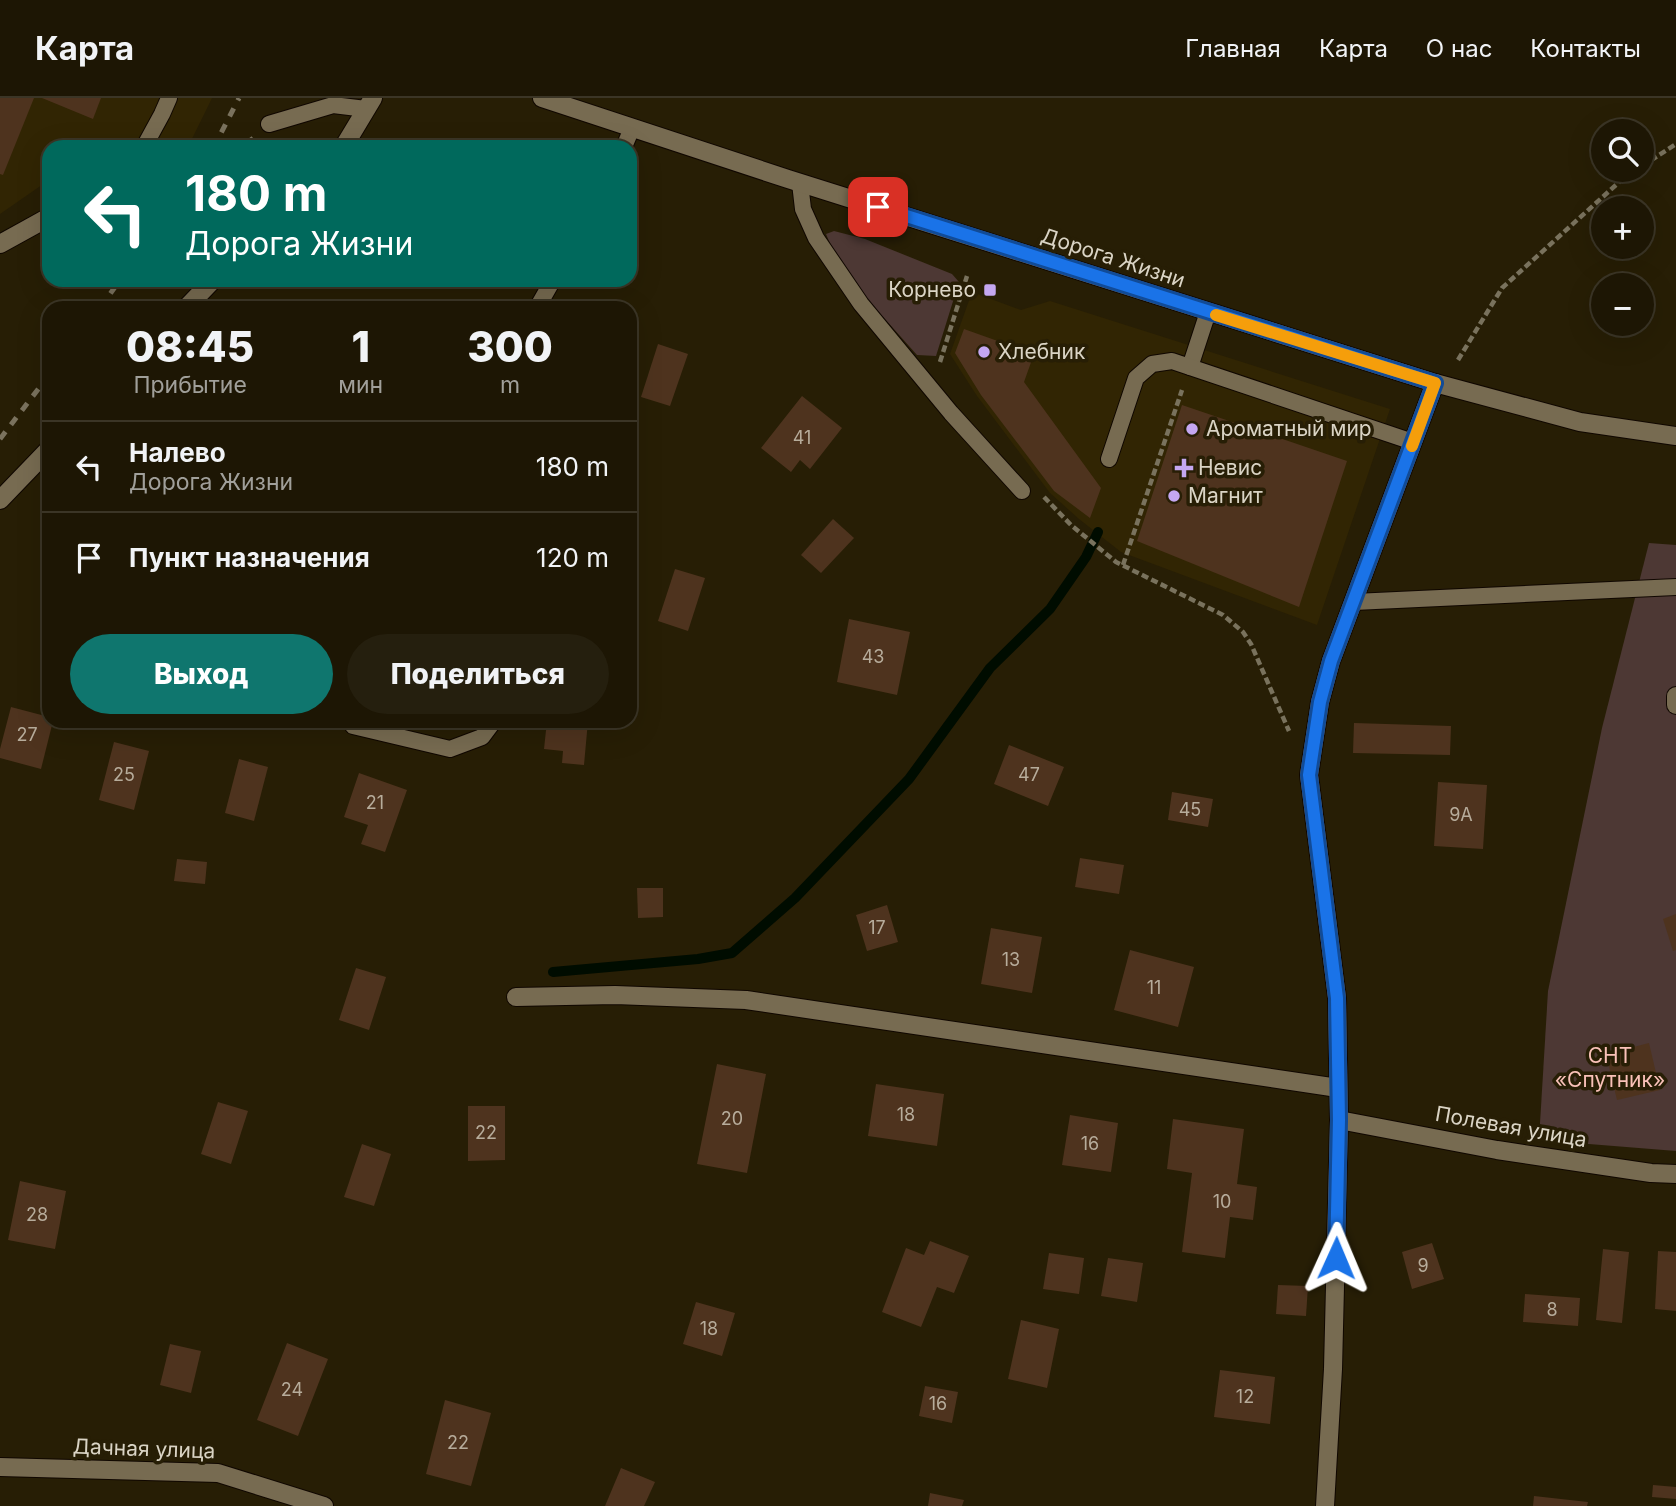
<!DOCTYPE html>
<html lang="ru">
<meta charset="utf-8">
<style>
body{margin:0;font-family:Inter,sans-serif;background:#251f0e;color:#f1f3f6;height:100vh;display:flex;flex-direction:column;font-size:26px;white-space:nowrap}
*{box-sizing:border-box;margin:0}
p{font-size:23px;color:#a09f9a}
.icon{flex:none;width:38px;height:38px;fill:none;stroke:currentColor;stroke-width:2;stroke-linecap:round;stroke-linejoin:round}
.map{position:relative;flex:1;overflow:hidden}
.drawer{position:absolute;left:42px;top:203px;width:595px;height:427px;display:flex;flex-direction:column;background:#1d1604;border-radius:21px;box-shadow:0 7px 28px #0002,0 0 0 2px #3b3526}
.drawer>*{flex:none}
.guide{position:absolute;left:42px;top:42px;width:595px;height:147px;border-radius:21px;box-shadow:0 7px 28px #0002,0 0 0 2px #3b3526;background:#00695c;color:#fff;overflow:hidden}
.buttons{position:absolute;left:1591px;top:21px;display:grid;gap:14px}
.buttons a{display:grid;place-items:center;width:63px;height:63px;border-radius:50%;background:#1d1604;box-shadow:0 7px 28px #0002,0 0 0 2px #3b3526;font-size:35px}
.pin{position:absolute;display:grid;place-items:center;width:60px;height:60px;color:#fff;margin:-30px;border-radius:14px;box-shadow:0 4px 10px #0006}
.me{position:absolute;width:77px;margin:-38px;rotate:1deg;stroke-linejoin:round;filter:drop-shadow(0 0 5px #0008)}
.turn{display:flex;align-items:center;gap:24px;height:147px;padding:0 28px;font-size:32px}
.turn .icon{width:91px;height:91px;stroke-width:2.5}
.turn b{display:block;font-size:49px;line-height:60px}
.eta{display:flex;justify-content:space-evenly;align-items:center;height:119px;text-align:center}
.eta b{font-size:42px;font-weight:800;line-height:49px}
.action{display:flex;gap:14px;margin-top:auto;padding:14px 28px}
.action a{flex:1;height:80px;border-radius:42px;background:#0f766e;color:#fff;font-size:28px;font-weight:800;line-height:80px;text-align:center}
.action a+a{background:#251f0e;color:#f1f3f6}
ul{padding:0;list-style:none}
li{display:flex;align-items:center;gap:21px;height:91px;padding:0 28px;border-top:2px solid #3b3526}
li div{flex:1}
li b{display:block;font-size:26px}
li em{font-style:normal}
header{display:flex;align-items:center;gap:42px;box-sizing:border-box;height:98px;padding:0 35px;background:#1d1604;border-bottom:2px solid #3b3526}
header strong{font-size:33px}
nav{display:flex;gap:38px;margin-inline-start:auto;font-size:24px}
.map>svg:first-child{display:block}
.built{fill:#312503}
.green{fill:#4d3834}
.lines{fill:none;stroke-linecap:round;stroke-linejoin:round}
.stream{stroke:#000c00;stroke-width:10}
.building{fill:#4e331e}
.lane-casing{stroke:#100700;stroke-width:18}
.street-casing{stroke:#100700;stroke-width:20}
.secondary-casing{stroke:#100700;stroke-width:20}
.path{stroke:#79725d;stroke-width:4.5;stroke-dasharray:7 3.5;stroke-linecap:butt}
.lane{stroke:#776b51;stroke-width:16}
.street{stroke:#776b51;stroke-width:18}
.secondary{stroke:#776b51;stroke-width:18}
.rail{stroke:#7a725e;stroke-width:5;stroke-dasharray:9 9;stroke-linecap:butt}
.route-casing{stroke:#114b97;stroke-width:18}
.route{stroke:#1a73e8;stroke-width:12}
.slow{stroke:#f59e0b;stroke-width:12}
.poi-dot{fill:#c4a7f1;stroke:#271e05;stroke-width:2.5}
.labels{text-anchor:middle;stroke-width:7;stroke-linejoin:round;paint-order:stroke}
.number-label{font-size:18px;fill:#b7ac9b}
.street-label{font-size:21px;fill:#dad4c5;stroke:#271e05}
.poi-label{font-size:21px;fill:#dad4c5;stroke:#271e05;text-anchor:start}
.park-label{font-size:21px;fill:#f9c1b8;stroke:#271e05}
</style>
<header>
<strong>Карта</strong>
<nav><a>Главная</a><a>Карта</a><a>О нас</a><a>Контакты</a></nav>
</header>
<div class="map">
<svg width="1676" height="1408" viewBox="0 0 1676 1408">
<rect width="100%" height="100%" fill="#271e05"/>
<!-- built -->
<g class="built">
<polygon points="0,0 212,0 188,49 49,49 49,82 0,116"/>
<polygon points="972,194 1021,212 1050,203 1390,311 1317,527 1121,454 1079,421 1050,395 977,298 950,256"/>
</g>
<!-- green -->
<g class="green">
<path d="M834,133L865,141L952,176L959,184L936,258L917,257C886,221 843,179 826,136Z"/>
<polygon points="1649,445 1676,447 1676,1053 1539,1042 1548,893 1602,630"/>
</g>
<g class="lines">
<!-- stream -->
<polyline class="stream" points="553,874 698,861 732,855 795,800 909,681 990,570 1050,511 1086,459 1098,434"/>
</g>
<!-- building -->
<g class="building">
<polygon points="0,0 34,0 3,77 0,76"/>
<polygon points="42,0 101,0 93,21"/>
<polygon points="964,231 1034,256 1024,284 1101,390 1090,420 1054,393 981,297 955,255"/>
<polygon points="658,246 688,256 670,308 641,299"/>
<polygon points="802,298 842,330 810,371 800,362 791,374 761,350"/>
<polygon points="1182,307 1347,363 1299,509 1137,443"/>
<polygon points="833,421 854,440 821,475 801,457"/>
<polygon points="675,471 705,480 688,533 658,523"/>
<polygon points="849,521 910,534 897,597 837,584"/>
<polygon points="11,609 49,619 49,623 53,623 41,671 0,660 0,651"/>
<polygon points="547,623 588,623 584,667 562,665 563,653 544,651"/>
<polygon points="1354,625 1451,628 1450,657 1353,655"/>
<polygon points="114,644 149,653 134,712 99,702"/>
<polygon points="1009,647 1064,669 1048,708 994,686"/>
<polygon points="239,661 268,669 254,723 225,715"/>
<polygon points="359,675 407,692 385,754 361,746 368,727 344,719"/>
<polygon points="1438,684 1487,687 1483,751 1434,748"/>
<polygon points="1172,694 1213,701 1208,729 1168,722"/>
<polygon points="1080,760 1124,767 1119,796 1075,789"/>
<polygon points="177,761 207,764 205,786 174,783"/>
<polygon points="637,790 663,790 663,819 638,820"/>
<polygon points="887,807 898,844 867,853 856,817"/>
<polygon points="1676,816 1676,852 1673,853 1663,821"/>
<polygon points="991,830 1042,839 1032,895 981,886"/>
<polygon points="1130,852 1194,869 1178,929 1114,912"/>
<polygon points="356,870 386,879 369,932 339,922"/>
<polygon points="1649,945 1660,992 1617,1002 1606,956"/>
<polygon points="717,966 766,976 747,1075 697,1066"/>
<polygon points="876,986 944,996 937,1048 868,1038"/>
<polygon points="218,1004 248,1013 231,1066 201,1056"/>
<polygon points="468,1008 505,1008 505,1062 468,1063"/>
<polygon points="1070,1017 1118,1025 1111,1074 1062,1067"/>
<polygon points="1173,1021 1244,1031 1237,1086 1257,1089 1253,1122 1230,1119 1225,1160 1182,1154 1192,1075 1167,1071"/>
<polygon points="362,1046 391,1056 374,1108 344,1099"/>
<polygon points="20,1083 66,1093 55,1151 8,1142"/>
<polygon points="930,1143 969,1158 954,1195 937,1189 921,1229 882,1214 906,1150 924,1157"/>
<polygon points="1432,1145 1444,1181 1412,1191 1402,1154"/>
<polygon points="1603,1151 1629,1154 1622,1225 1596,1222"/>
<polygon points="1658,1153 1676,1154 1676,1213 1655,1211"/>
<polygon points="1049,1155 1084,1160 1079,1196 1043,1191"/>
<polygon points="1108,1160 1143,1165 1137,1204 1101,1198"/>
<polygon points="1278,1187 1308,1188 1306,1218 1276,1216"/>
<polygon points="1525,1196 1580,1200 1578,1228 1523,1224"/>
<polygon points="696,1204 735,1215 722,1258 683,1246"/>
<polygon points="1021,1222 1059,1231 1047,1290 1008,1281"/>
<polygon points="287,1245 328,1261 298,1338 257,1322"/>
<polygon points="170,1246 201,1253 191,1295 160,1287"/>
<polygon points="1220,1272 1275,1279 1270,1326 1214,1319"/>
<polygon points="925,1288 958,1294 952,1325 919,1318"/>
<polygon points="445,1302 491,1315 471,1388 426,1376"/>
<polygon points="621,1370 655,1384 644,1408 605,1408"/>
<polygon points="1653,1387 1676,1389 1676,1401 1652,1399"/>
<polygon points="930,1395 964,1402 962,1408 928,1408"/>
<polygon points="1534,1398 1588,1404 1587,1408 1533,1408"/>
</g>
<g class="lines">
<!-- lane casing -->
<g class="lane-casing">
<g id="lane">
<polyline points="269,26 333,7 366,11"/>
<polyline points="144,49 162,16 169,0"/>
<polyline points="624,49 632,30"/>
<polyline points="800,85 803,111 816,140 861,206 951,315 1022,393"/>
<polyline points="537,210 553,182"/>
<polyline points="1190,269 1208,214"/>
<polyline points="1109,361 1136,280 1152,266 1172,263 1413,344"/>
<polyline points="1354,504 1676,489"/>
<polyline points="353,628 450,651 482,639 494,623"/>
</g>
</g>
<!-- street casing -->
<g class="street-casing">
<g id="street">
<polyline points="342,49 346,45 373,0"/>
<polyline points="0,146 49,119"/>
<polyline points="186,210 213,182"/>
<polyline points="0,402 49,351"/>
<polyline points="1676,598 1676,607"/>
<polyline points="516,899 615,897 746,902 1338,990"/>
<polyline points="1339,1022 1497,1052 1651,1075 1676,1076"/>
<polyline points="0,1369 218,1375 324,1408"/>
<polyline points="1325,1408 1333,1271 1339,1022 1337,900 1309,677 1320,604 1331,563 1435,285"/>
</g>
</g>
<!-- secondary casing -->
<g class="secondary-casing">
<polyline id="secondary" points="542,0 788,81 1435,285 1580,324 1676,338"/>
</g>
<!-- path -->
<g class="path">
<polyline points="100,49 114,43 123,44"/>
<polyline points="239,49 244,47 253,40"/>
<polyline points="1642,68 1676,46"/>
<polyline points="1458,262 1502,190 1627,77 1635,72"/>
<polyline points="940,264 967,178"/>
<polyline points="1044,399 1071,427 1116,464 1223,517 1243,534 1251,546 1289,633"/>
<polyline points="1123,467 1182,292"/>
</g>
<!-- lane -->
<use href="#lane" class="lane"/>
<!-- street -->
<use href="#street" class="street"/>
<!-- secondary -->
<use href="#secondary" class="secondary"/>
<!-- rail -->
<g class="rail">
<polyline points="211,49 220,37 239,0"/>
<polyline points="100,210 120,182"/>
<polyline points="0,341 49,277"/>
</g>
</g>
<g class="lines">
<!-- route casing -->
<g class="route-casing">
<polyline id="route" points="878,109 1435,285 1331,563 1320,604 1309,677 1337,900 1339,1022 1336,1160"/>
</g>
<!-- route -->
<use href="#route" class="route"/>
<!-- slow -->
<polyline class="slow" points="1216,217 1435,285 1412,348"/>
</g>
<!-- markers -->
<g class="poi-dot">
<rect x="983" y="185" width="14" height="14" rx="3.5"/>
<circle cx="984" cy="254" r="7"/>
<circle cx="1192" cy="331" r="7"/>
<path d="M1180.5 359.5h7v7h7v7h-7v7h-7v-7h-7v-7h7z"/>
<circle cx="1174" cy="398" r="7"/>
</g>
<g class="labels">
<!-- number labels -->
<g class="number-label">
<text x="802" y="346">41</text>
<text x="873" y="565">43</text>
<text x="27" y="643">27</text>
<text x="124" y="683">25</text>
<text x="1029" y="683">47</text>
<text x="375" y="711">21</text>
<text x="1190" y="718">45</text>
<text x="1461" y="723">9А</text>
<text x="877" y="836">17</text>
<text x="1011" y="868">13</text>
<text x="1154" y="896">11</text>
<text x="906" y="1023">18</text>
<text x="732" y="1027">20</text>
<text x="486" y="1041">22</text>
<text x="1090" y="1052">16</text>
<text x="1222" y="1110">10</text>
<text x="37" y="1123">28</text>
<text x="1423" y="1174">9</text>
<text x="1552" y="1218">8</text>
<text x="709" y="1237">18</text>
<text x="292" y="1298">24</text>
<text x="1245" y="1305">12</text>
<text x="938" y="1312">16</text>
<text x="458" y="1351">22</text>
</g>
<!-- street labels -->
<g class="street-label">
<text transform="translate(1113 160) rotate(18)" y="7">Дорога Жизни</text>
<text transform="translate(1511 1029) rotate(10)" y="7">Полевая улица</text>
<text transform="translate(144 1351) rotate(2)" y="7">Дачная улица</text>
</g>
<!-- poi labels -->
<g class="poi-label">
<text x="976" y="199" text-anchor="end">Корнево</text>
<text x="998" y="261">Хлебник</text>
<text x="1206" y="338">Ароматный мир</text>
<text x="1198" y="377">Невис</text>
<text x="1188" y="405">Магнит</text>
</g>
<!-- park labels -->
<g class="park-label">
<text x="1610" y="965">СНТ<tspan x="1610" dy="24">«Спутник»</tspan></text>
</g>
</g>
</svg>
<div class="buttons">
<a><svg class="icon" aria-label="search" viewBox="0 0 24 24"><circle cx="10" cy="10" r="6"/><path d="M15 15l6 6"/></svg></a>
<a>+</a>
<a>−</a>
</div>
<div class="pin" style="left:878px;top:109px;background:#d93025"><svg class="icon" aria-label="arrive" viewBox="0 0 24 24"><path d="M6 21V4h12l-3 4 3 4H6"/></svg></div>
<svg class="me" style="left:1336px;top:1160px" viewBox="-20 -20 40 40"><path d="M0-17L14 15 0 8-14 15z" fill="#1a73e8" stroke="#fff" stroke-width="4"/></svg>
<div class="guide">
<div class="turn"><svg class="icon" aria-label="left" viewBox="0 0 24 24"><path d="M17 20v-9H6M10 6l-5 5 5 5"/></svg><div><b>180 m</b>Дорога Жизни</div></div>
</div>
<section class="drawer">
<div class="eta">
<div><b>08:45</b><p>Прибытие</p></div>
<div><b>1</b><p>мин</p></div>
<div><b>300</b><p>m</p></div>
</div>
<ul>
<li><svg class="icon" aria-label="left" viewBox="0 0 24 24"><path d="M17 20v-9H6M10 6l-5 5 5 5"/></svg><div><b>Налево</b><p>Дорога Жизни</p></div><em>180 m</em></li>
<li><svg class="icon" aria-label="arrive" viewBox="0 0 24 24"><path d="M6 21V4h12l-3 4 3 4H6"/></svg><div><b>Пункт назначения</b></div><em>120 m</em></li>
</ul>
<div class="action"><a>Выход</a><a>Поделиться</a></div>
</section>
</div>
